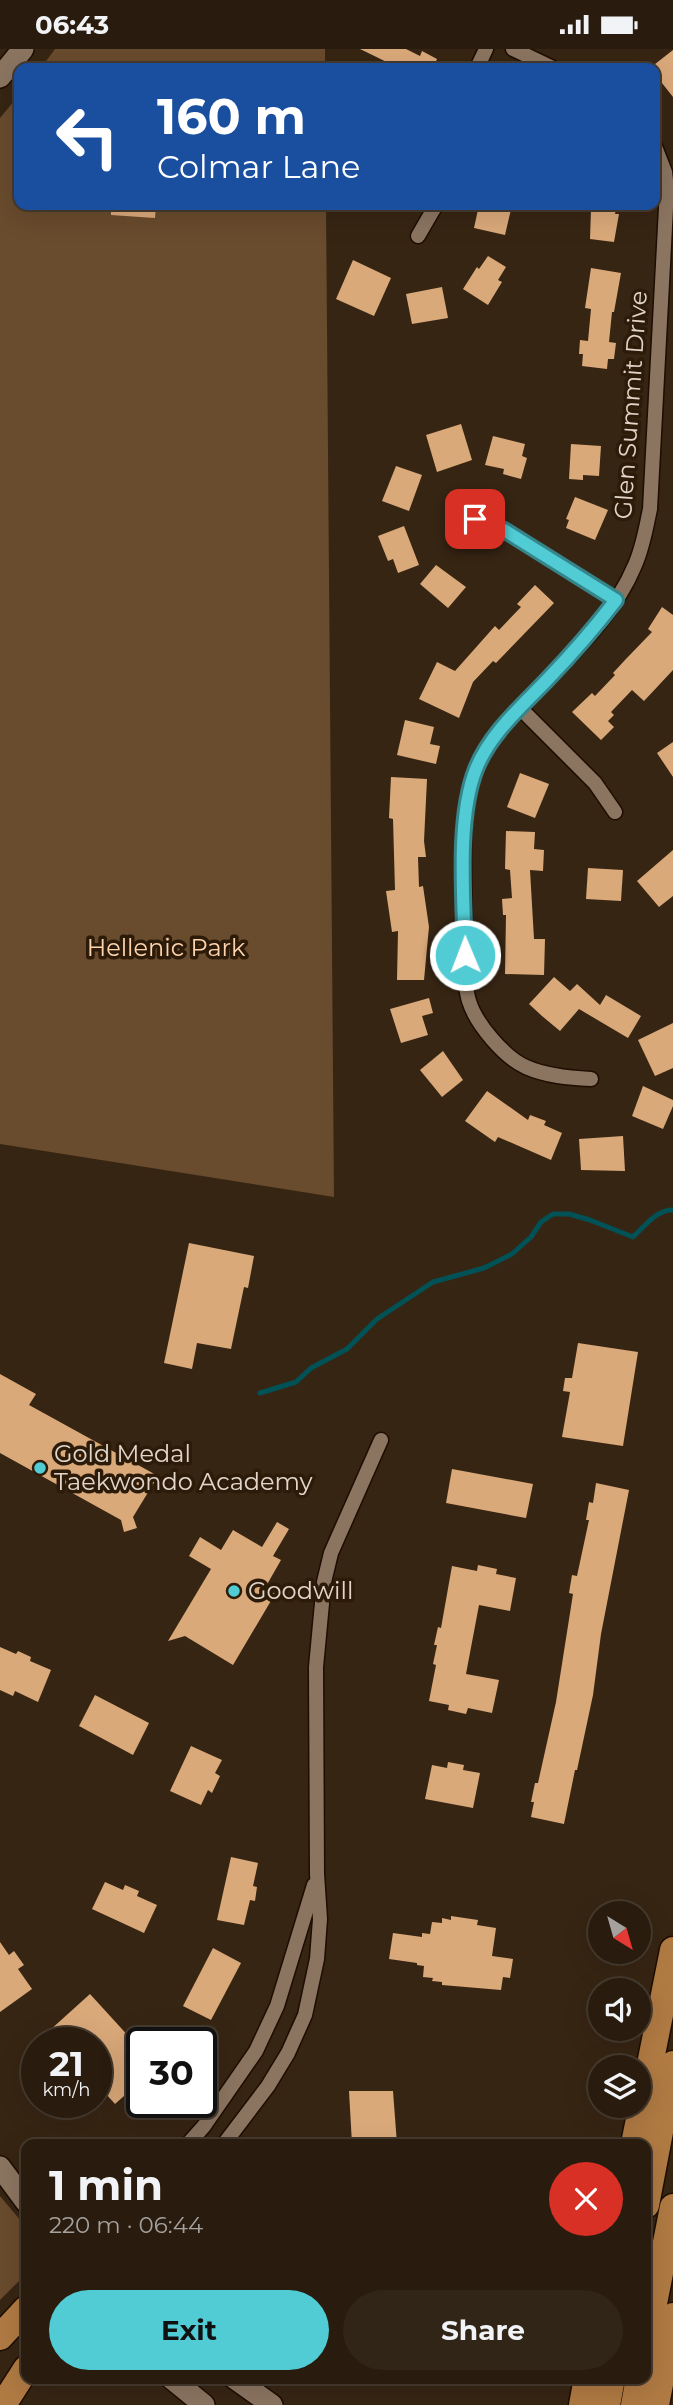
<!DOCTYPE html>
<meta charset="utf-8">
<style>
body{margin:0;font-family:Montserrat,sans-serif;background:#312517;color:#f1f3f6;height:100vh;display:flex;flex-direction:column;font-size:26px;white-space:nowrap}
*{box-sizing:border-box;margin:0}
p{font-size:23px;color:#a5a19e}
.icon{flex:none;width:38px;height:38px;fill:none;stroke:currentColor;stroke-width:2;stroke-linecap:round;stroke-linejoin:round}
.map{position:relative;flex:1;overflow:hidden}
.drawer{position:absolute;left:21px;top:2090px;width:630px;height:245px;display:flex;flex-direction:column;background:#291c0e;border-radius:14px;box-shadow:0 7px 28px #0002,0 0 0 2px #453a2e}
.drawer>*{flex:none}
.top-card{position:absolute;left:14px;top:14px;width:646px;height:147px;border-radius:14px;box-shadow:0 7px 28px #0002,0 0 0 2px #453a2e;background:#1a4fa0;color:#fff;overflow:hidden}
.needle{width:46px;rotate:143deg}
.buttons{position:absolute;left:588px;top:1852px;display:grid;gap:14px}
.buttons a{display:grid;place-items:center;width:63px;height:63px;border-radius:50%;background:#291c0e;box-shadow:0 7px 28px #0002,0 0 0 2px #453a2e;font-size:35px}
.speed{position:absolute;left:21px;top:1978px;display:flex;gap:14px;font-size:35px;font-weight:700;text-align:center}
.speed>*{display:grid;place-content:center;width:91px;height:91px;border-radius:50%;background:#291c0e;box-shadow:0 7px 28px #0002,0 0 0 2px #453a2e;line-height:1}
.speed small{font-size:18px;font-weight:400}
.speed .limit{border:4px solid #111;border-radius:10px;background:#fff;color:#111}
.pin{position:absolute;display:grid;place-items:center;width:60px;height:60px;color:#fff;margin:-30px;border-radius:14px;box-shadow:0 4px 10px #0006}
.me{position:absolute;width:77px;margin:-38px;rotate:359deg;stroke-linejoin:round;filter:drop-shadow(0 0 5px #0008)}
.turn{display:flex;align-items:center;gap:24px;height:147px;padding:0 28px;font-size:32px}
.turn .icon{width:91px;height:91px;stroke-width:2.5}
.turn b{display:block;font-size:49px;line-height:60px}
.round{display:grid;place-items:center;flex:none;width:74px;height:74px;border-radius:37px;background:#312517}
.summary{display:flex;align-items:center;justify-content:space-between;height:119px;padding:0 28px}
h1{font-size:42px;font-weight:700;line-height:52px}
.action{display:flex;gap:14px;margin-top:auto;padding:14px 28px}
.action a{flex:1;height:80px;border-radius:42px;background:#51ccd4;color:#111;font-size:28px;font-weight:700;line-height:80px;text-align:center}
.action a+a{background:#312517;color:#f1f3f6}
.status{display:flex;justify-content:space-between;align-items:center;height:49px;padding:0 35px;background:#291c0e;direction:ltr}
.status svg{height:19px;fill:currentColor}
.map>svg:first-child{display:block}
.green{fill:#694b2d}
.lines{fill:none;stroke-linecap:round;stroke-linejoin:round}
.stream{stroke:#015257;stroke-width:5}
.building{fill:#daa97a}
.minor-casing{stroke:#1e0d00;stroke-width:17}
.secondary-casing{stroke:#1e0d00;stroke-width:24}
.motorway-casing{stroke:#1e0d00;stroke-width:29}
.minor{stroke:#8b7561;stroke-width:14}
.secondary{stroke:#8b7561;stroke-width:21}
.motorway{stroke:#b07a43;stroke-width:26}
.route-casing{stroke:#35858a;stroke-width:18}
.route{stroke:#51ccd4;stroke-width:12}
.poi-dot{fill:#51ccd4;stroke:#2d1b09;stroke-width:2.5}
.labels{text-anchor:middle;stroke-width:7;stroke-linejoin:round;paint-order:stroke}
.street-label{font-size:24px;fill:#e2d6cb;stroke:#2d1b09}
.park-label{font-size:24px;fill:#fed4ae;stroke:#2d1b09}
.poi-label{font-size:24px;fill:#e2d6cb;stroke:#2d1b09;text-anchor:start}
</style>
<div class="status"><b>06:43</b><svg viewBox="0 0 49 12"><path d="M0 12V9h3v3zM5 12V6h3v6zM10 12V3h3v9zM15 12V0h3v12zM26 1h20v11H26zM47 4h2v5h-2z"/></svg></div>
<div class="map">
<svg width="673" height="2356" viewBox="0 0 673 2356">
<rect width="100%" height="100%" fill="#372513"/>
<!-- green -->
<g class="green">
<polygon points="55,0 325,0 325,19 41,19"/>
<polygon points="19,46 19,156 326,156 334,1148 0,1095 0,69"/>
<polygon points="0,2147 26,2178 26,2225 0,2251"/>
</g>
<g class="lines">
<!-- stream -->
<path class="stream" d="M260,1344L296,1333L311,1319L347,1300L377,1270L433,1233L484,1219L512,1205L531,1188L541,1173L553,1165H569L590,1171L633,1188C644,1178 657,1160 673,1161"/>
</g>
<!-- building -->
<g class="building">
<polygon points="360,0 406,0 420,7 422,2 437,10 435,15 444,19 399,19"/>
<polygon points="673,1 673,48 654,24 654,19 650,19"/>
<polygon points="111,156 156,156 155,169 111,166"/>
<polygon points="479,156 512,156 505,186 474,179"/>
<polygon points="599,156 617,156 615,165 619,165 614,193 590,190 591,161 598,161"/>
<polygon points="488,207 506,218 498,231 502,233 488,256 463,240 477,218 479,220"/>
<polygon points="353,211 391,229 374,267 336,250"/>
<polygon points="591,219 621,224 614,263 612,263 609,293 616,294 614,310 608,310 607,320 582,317 583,305 579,305 580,291 588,292 591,260 585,259"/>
<polygon points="442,238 448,269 412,275 406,245"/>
<polygon points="461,375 472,411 437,423 426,386"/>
<polygon points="493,387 525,395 522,407 527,409 521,430 503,425 504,420 485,416"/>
<polygon points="571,395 601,397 599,427 583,426 583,431 569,430"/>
<polygon points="396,417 422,426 409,462 382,452"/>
<polygon points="575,448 608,461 595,491 566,479 569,471 566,470"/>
<polygon points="404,477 419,516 398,524 393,510 388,512 378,487"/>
<polygon points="436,516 466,538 448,559 420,535"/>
<polygon points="535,536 554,554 496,614 493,612 473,633 459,669 419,650 437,613 455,622 495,577 499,581 521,558 517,555"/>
<polygon points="662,558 673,566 673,621 644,652 632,641 611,663 614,666 608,672 614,678 601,691 572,663 592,644 595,647 615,626 613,624 625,611 652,583 648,580"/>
<polygon points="405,671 434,678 430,695 440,697 436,715 397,706"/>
<polygon points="673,693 673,728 657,704"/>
<polygon points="520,724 549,735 535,769 507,758"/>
<polygon points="391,728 427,730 424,792 426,808 418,808 419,838 423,837 429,878 424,931 397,931 398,882 392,883 386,842 395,841 393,770 389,769"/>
<polygon points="506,782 535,783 534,800 544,801 543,822 530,821 534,890 545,890 544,926 505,925 506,866 503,866 502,850 512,849 510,821 505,820"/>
<polygon points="673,801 673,847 659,858 637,832"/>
<polygon points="588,819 623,821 621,852 586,850"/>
<polygon points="554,928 570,942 577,935 600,956 606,946 641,967 628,989 579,960 560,982 542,967 529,955"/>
<polygon points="429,949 433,964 422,967 428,986 401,994 390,960"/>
<polygon points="673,974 673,1019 655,1027 638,991"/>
<polygon points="443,1002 463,1031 442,1048 420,1021"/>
<polygon points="643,1037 673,1051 673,1057 663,1080 632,1067"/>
<polygon points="487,1042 528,1071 530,1066 546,1072 544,1076 562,1084 551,1111 498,1088 495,1093 465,1072"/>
<polygon points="623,1087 625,1122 581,1121 579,1090"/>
<polygon points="189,1194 254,1207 248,1239 244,1238 231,1300 197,1294 192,1320 164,1314"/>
<polygon points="578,1294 638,1303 623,1397 562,1388 570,1343 563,1342 565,1329 572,1329"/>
<polygon points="0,1325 36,1345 29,1356 158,1427 133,1468 137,1479 124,1483 121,1471 0,1404"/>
<polygon points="452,1420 533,1435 526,1469 446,1454"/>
<polygon points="596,1434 629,1441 601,1585 593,1646 577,1721 575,1721 564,1775 531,1768 534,1753 531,1753 535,1734 538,1734 556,1653 573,1545 569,1544 572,1526 577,1527 589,1471 586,1471 589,1453 593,1454"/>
<polygon points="277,1473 289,1480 273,1507 281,1511 265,1539 275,1545 233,1616 185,1587 168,1592 211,1520 189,1507 200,1488 221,1501 233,1481 262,1498"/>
<polygon points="478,1516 497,1520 496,1525 516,1529 510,1562 479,1556 466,1625 499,1631 492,1664 468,1659 466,1665 448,1661 449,1656 429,1652 436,1616 433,1615 437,1596 434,1596 438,1578 441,1579 452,1517 477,1522"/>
<polygon points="0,1598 16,1605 18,1602 31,1608 30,1612 51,1621 38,1653 15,1642 13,1647 0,1641"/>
<polygon points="95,1646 149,1674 133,1706 79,1677"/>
<polygon points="191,1697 222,1711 215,1724 220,1727 212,1744 208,1741 201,1756 170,1742"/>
<polygon points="448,1713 464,1716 463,1721 480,1724 473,1759 425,1750 432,1716 447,1719"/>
<polygon points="231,1808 258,1814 253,1837 257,1838 255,1852 250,1851 244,1876 217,1871"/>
<polygon points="105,1833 123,1841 125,1836 139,1842 137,1847 157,1856 144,1884 92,1860"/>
<polygon points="451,1867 478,1871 477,1876 496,1879 492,1907 513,1910 510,1929 503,1928 501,1941 442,1936 442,1933 432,1932 433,1929 423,1928 424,1917 417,1916 417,1914 389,1910 393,1884 422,1888 422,1884 430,1885 432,1873 442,1874 442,1869 451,1871"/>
<polygon points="0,1893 9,1906 14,1902 24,1916 18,1920 32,1940 0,1963"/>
<polygon points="213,1899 241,1914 211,1971 183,1957"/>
<polygon points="90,1945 142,2002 142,2031 115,2055 96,2034 96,1993 59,1993 49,1982"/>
<polygon points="349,2042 393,2042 397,2095 352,2095"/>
</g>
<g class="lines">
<!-- minor casing -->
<g class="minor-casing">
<g id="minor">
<polyline points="513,0 553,19"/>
<polyline points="477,19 486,0"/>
<polyline points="418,187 436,156"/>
<polyline points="475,470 504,481 616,551"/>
<polyline points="520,659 595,734 615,763"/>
<path d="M591,1030C569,1029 546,1027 526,1018C504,1008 476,975 469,952C467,946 466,937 465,931C465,899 465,867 464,835C464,796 461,756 476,720C488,690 512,667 534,644C572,605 614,567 635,516C643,498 646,479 650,460L667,140L665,123L654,95"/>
<polyline points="188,2095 204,2077 256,2002 277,1957 314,1836"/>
<polyline points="224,2095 268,2037 288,2004 305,1966 317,1910 320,1870 317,1825 316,1618 324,1533 331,1504 381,1391"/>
</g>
</g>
<!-- secondary casing -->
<g class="secondary-casing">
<g id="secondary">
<polyline points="0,28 23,0"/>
<polyline points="0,2118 26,2153"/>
<polyline points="171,2329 204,2356"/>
<polyline points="234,2329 272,2356"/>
</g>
</g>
<!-- motorway casing -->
<g class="motorway-casing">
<g id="motorway">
<polyline points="634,2095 673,1901"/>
<polyline points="646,2156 673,2015"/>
<polyline points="0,2288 26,2260"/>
<polyline points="646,2295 673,2158"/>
<polyline points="3,2356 26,2320"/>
<polyline points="582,2356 587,2329"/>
<polyline points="607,2356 612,2329"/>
<polyline points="634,2356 639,2329"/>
<polyline points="656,2356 673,2267"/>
</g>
</g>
<!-- minor -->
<use href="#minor" class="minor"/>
<!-- secondary -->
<use href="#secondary" class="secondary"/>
<!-- motorway -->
<use href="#motorway" class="motorway"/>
</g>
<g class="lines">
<!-- route casing -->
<g class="route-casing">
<path id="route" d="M465,906C464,852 456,770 476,720C490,685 520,659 546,632C571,606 594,580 616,551L504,481L475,470"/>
</g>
<!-- route -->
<use href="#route" class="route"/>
</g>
<!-- markers -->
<g class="poi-dot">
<circle cx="40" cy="1419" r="7"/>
<circle cx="234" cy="1542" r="7"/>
</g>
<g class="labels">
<!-- street labels -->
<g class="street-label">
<text transform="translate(631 356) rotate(-86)" y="8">Glen Summit Drive</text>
</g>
<!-- park labels -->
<g class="park-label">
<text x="166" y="907">Hellenic Park</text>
</g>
<!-- poi labels -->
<g class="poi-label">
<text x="54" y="1413">Gold Medal<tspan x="54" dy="28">Taekwondo Academy</tspan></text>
<text x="248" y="1550">Goodwill</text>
</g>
</g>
</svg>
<div class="buttons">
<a><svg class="needle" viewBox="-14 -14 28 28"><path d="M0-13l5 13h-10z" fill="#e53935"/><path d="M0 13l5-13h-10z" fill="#a5a19e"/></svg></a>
<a><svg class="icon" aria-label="sound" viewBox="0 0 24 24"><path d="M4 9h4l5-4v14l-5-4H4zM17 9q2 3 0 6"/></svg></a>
<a><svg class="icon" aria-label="layers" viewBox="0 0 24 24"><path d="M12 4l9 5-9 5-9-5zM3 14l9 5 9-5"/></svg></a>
</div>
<div class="speed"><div>21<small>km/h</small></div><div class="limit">30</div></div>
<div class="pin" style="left:475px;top:470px;background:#d93025"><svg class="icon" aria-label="arrive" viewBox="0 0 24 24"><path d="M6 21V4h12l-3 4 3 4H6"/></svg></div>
<svg class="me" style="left:465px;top:906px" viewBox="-20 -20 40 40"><circle r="17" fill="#51ccd4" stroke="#fff" stroke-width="3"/><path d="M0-11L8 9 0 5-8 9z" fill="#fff"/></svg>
<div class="top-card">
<div class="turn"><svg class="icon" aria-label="left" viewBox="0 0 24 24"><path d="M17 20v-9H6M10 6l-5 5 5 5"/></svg><div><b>160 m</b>Colmar Lane</div></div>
</div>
<section class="drawer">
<div class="summary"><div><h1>1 min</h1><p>220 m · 06:44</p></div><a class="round" style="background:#d93025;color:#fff"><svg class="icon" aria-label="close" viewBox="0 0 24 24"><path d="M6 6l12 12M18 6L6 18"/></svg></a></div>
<div class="action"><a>Exit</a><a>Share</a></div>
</section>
</div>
